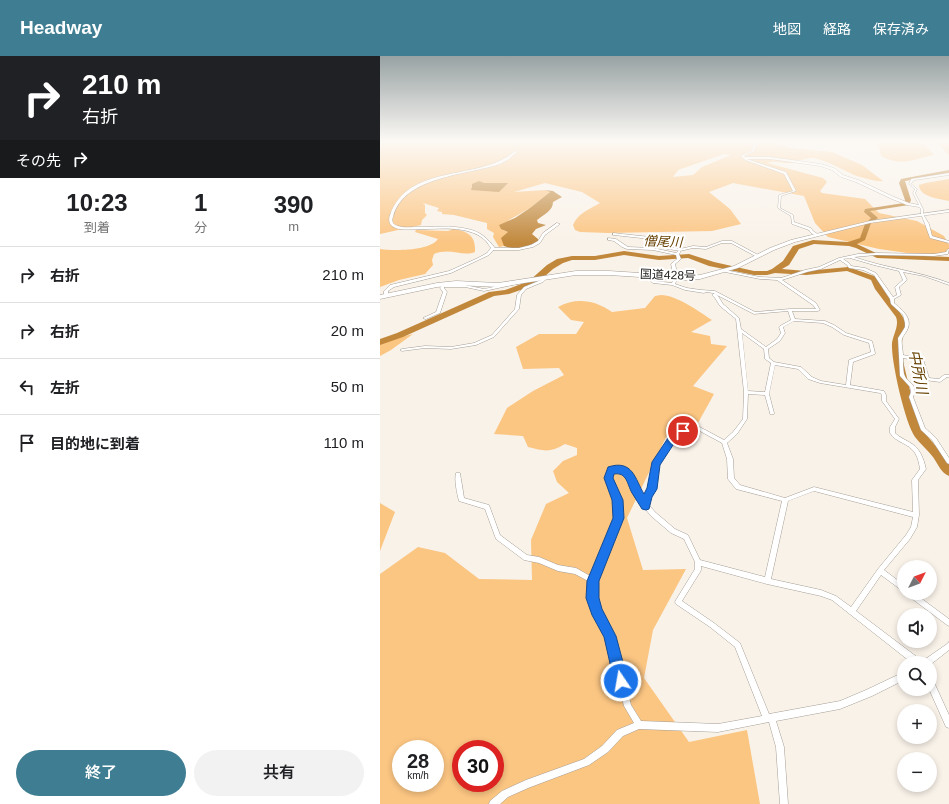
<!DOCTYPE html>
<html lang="ja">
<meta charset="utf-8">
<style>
body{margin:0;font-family:Helvetica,"Noto Sans JP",sans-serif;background:#f2f2f2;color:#202124;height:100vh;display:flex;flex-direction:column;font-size:15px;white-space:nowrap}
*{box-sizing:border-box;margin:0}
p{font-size:13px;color:#757577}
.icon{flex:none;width:22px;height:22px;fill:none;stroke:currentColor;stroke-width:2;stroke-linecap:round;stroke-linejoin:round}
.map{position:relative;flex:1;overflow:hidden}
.drawer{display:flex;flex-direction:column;background:#fff;width:380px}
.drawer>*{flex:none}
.top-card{background:#202124;color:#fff;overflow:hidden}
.needle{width:26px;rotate:48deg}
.controls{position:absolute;left:517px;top:504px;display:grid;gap:8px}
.controls a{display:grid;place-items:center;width:40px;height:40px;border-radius:50%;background:#fff;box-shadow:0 2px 6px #0003;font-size:20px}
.speed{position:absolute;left:12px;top:684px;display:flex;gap:8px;font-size:20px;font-weight:700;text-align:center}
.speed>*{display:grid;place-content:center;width:52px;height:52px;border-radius:50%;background:#fff;box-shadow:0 2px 6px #0003;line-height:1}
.speed small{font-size:10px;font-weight:400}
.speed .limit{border:6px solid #d22;background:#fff;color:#111}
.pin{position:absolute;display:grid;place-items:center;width:34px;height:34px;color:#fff;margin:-17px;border:2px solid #fff;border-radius:50%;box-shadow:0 1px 4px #0007}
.me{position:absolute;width:44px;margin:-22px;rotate:348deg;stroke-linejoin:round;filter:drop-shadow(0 0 3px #0008)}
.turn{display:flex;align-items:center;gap:14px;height:84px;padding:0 16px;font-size:18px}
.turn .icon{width:52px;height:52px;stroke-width:2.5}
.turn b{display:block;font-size:28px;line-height:34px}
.then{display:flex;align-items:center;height:38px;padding:0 16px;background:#0003;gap:8px;font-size:15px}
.eta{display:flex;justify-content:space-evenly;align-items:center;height:68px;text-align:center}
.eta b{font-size:24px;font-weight:600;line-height:28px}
.button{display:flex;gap:8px;margin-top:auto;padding:8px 16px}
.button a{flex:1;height:46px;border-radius:24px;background:#3f7e92;color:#fff;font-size:16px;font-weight:600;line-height:46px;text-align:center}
.button a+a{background:#f2f2f2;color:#202124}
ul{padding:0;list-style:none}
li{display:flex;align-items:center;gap:12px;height:56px;padding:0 16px;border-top:1px solid #e0e0e0}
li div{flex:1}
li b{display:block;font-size:15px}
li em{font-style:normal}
header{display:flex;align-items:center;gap:24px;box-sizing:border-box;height:56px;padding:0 20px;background:#3f7e92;color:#fff}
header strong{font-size:19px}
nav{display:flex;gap:22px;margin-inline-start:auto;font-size:14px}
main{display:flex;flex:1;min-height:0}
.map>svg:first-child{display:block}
.green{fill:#fbc582;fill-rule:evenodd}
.water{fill:#c1883c}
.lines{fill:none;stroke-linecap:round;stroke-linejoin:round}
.river{fill:#c1883c;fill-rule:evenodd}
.minor-casing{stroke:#a59e96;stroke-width:1}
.tertiary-casing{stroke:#a59e96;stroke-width:1}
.trunk-casing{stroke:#a59e96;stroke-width:1}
.minor{fill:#fff;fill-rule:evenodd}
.tertiary{fill:#fff;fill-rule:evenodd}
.trunk{fill:#fff;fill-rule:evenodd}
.route{fill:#1a73e8;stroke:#114b97}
.labels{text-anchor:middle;stroke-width:4;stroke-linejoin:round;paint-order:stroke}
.far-street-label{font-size:12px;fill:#252320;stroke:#fff}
.far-water-label{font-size:13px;font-style:italic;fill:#674101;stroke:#fff}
.water-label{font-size:15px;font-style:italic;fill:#674101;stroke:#fff}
</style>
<header>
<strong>Headway</strong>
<nav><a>地図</a><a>経路</a><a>保存済み</a></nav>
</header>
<main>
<section class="drawer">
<div class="top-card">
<div class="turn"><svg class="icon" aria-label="right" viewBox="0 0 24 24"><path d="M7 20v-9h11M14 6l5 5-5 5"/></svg><div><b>210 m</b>右折</div></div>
<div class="then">その先<svg class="icon" aria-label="right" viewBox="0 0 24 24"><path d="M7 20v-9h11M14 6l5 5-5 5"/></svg></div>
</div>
<div class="eta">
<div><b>10:23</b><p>到着</p></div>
<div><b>1</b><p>分</p></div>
<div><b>390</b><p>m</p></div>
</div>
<ul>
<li><svg class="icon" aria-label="right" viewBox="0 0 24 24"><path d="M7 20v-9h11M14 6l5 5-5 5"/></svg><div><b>右折</b></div><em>210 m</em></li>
<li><svg class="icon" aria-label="right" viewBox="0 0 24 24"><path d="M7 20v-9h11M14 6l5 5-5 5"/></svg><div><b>右折</b></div><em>20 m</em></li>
<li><svg class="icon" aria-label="left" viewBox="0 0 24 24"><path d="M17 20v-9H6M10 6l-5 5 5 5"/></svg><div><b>左折</b></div><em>50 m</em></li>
<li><svg class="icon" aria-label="arrive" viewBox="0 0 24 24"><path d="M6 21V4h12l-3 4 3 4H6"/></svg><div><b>目的地に到着</b></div><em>110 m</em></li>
</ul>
<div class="button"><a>終了</a><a>共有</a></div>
</section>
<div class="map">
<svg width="569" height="748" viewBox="0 0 569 748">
<rect width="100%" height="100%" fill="#f9f2e9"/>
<!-- green -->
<g class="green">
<path d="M0,84H397V88L411,92L452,96L482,109L503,125C498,126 493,124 488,123C469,120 453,105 433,102C425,101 417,107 409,107C401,107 394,104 387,107L443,122L447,126L440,135L442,137L485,143L499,157L537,165L564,180L569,189V197L542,199L499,193L448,181L435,167L424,140L353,127L329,136L350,153L361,168L332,175L228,177L200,176L195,174L193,169C198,157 210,153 220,147L202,136L165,127L134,136L165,134L170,136L150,152L129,164L123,174L128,176L124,186V190L119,191L113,181L114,177L107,173V167L74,159L62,158V156L57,155L59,152L43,147L45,149V157L47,159L42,164L41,169L0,178ZM344,98L351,99L322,111L313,119L293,121L298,114Z"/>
<path d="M456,84H569V99C557,87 561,85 542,85L554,99C533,103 522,111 501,100L499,91L495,87L488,85Z"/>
<path d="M569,123V145C560,143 539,141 539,129L546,127Z"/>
<path d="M73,173C87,175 96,179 95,196C82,201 70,191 54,198L52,204L53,209L45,218L19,224L0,231V193C14,195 50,195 58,183L35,176L36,174L68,175Z"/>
<path d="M281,239C296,239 320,256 332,264L311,276L330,280L331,288L347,290L313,330L334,338L318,367L289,375L247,462L263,514L306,513L273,574L264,622L309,686L367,674L380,748H0V518L38,491L65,497L99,523L152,524L151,484L166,448L189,437L177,426L173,415L183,405L197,399V392L185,388C170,397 164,395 148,391L143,380L114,378L127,352L153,335L184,319L179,312L143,313L136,291L159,278H196L204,266L191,264L178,251C196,241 215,244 232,256L265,252L275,240ZM21,693H55V727H21ZM81,693H115V727H81Z"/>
<polygon points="33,278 11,294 0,300 0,286"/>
<polygon points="0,447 15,456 0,495"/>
</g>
<!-- water -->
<g class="water">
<polygon points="99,125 104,127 128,127 119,136 91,134 92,131 92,128"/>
<path d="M165,134L173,135L182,141L173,146C173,155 163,159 157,164L158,167L166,169L156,173L152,178L158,183V185C148,191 136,195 124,190L121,182L128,176L121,173L119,169L135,162L150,152L170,136Z"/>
</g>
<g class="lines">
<!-- river -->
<path class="river" d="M569,114V118L525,125L531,144L529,149L490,155L498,162L491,167L485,184L477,188L498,198L569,201V205L497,202L476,192L469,190L434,188L419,193L409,209L402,213L426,215L468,211L497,221L526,266L521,289L522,301L535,355L544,376L569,406V420C561,417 558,408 553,401C548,394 540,388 535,381C525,367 512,308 512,291C511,281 520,271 516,261L495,233L491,224L467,215L426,219L395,217L387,219H374L329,210L308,202L279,204L244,199L215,204H192L183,207L173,213L155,229L129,238L114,240L23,281L0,289V283L17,277L109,236L125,234L149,225L167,209L177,203L192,200H215L244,195L279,200L309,198L334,206L374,215H387L392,213L403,205L413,190L433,184L468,186L480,182L485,168L488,166V165L491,162L484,156L485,153L524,147L525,144L519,127L521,123Z"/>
<!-- minor casing -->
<g class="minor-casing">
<g id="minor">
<polygon points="378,84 380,84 376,88 374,95 364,100 365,101 390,101 441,108 454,112 463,119 478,124 514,141 529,147 539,149 533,137 535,133 529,128 531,123 569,117 569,119 535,124 533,125 531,128 537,133 535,137 543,153 543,158 549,168 552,180 569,185 569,187 550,182 545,168 541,158 541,153 539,151 527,149 512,143 476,126 461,121 452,114 440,110 390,103 367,103 406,116 416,135 401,140 400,152 413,159 414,166 431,172 433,175 439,179 436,180 431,177 429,174 412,168 411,160 398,152 399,139 413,135 404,118 365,104 361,100 372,95 374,88"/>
<polygon points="177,167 180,168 165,179 160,187 153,191 139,194 112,194 110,193 112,192 139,192 151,189 158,185 163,177"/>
<polygon points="233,177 270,181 278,183 285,190 300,193 313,190 326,191 342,185 352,185 380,200 377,201 351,187 342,187 326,193 313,192 300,195 283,192 276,185 270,183 234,179 233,179"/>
<path d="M228,182L236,183L248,191L273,192L296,197L298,195H300L301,196L299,198L301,203L295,208L298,221L295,228L307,232L321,234L335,235L375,256L410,253H436L433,249L397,224L380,223L345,216V214L380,221L401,222L425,214L439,211L459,202L478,198L496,197L554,198L566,196L568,193H569L568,198L554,200L496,199L474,201C505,212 538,215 569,227V229L544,220L523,216L527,224L519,231L521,239L514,243V247C521,253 532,261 528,272C527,276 523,279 522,283C521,288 523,294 523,299L543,303L549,322L559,323L564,319H569V321H567L560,326L545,324L539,305L523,302C523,307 523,313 524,318C527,328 539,327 533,341L545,372L556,382L569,402V408L567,407L552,384L541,374L529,341L531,336L530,331L520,320L518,282L522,276L525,271V267L523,259L511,248L510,243L494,219L483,214L469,212L467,209L460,204L441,213L427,216L402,224L436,247L440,254L438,255H412L415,263L445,265L454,269L466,277L492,285L495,297V298L473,306L470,329L504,335L506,339V345L519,363L515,371V377C519,381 524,383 529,386C540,392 543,401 546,413L538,424L539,459L537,471L530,483L504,514L524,529V536L501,519L476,555L541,604L542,607H532L452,544L441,540L387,528L321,510V514L320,516L302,545L334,567L360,587L389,658L460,645L486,634L524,616V624L492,640L460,653L396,665L404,691L408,748H400L396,691L389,666L338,676L259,673L243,680L228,696L209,709L148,732L128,741L120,748H109L110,745L122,735L146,724L204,703L222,690L237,674L254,667L244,650L227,581L215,557L209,542L210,526L195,518L178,515L159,507L144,504L116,483L105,453L79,445C77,437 74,424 76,417H80C81,424 83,434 84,442L109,449L120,479L147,499L159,501L178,509L196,512L212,521L236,462L234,444L226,422L230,413C252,409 256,427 264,443L265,439L269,433L272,409L291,380L301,374L316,369L344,384L353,376L363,363L364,336L356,263L340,250L335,242L332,239L333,238H335L338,240L343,248L359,262L361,273L386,291L397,283L401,277L399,271L400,270L411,264L408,255L374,258L333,237L326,236L324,237L305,234L292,229L273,227L265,220V218H267L275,225L292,227L294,221L291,208L297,203L296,199L273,194L247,193L242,191L234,185L228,184ZM470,202L494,209L519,215L523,224L515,231L517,239L513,241L496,217L485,212L471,210L469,207L463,203ZM414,265L443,267L452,271L464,279L489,287L491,296L469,304L466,329L441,325L432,321L421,311L394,306L389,302L388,293L400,285L405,277L403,271ZM362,277L384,293L385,303L391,307L385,336L368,335ZM395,309L418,313L428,323L440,327L500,337L502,339V345L515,363L510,371V377C516,387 529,387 535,397C538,402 539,407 540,413L532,424L533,456L434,431L405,442L360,429L354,422L353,403L347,387L357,378L367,363L368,338L385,339L390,357V358H394V357L389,338ZM316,373L342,387L347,403L348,423L356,433L402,445L385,521L320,504L308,479L295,473L275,456L269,449L270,441L275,433L278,409L295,382L305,376ZM234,416L240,417L244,419L248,423L260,446L271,460L291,477L304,483L315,506V513L296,544L295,546L296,548L330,571L355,591L382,660L338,668L261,665L251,649L233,580L220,553L215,542L216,525L242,462L240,444L232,422ZM434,435L533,461L531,471L526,479L498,513L471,551L456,540L441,534L391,523L408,445Z"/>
<polygon points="165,220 168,221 163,226 146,233 141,239 139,253 114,281 96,289 71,293 45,292 22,295 20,294 22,293 45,290 71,291 94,287 112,279 135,253 137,239 144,231 161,224"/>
<polygon points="141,225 142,225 142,227 104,235 85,231 64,231 64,232 67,236 60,257 46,263 45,263 43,262 56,256 63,236 60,232 63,227 65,227 65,229 85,229 104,233"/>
<polygon points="526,537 534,537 569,563 569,570 567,569 527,539"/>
<polygon points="569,586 569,594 550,609 550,607 543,607 544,604 567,588"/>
<polygon points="550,623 553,624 569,659 569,672 566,671 549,633 550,633"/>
</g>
</g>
<!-- tertiary casing -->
<g class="tertiary-casing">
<path id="tertiary" d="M135,95L137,96L129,103L120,108C88,119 23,120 13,161C11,165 13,169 18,170C23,172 31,171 36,171C53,171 71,169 88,173C101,176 107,182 115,192L109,199L71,217L14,231L8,235V241H4V235L10,229L69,215L98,202L107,197L111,192C109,190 108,187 106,185C86,165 45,176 20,173C12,172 7,167 10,159C29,106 101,126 135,95Z"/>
</g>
<!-- trunk casing -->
<g class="trunk-casing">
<polygon id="trunk" points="569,154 569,156 490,167 415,186 394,194 358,212 320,223 306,224 229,219 196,219 118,231 76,229 57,231 0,243 0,239 57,227 76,225 118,227 196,215 229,215 306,220 320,219 354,210 390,192 411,184 490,165"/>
</g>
<!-- minor -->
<use href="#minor" class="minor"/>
<!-- tertiary -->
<use href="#tertiary" class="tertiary"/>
<!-- trunk -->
<use href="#trunk" class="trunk"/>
</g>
<!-- sky -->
<linearGradient id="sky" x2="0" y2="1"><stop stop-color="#98a2a3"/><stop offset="0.45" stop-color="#fcf9f5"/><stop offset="1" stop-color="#fcf9f5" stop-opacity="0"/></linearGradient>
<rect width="569" height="188" fill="url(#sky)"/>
<!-- route -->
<path class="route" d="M303,372L307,375L297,383L280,409L277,433L272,441L269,453L266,454L262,453C259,448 255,442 252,437C247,428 247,416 234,418L233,422L243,444L244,462L219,525V542L222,553L236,580L248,625L246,629L241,631L236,629L234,625L224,581L212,559L206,542L207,525L233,462L232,444L224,422L228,411C253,403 255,423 264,438L267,432L272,406L290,379Z"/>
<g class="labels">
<!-- far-street labels -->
<g class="far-street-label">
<text transform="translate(288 219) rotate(2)" y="4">国道428号</text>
</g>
<!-- far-water labels -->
<g class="far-water-label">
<text transform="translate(283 185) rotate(2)" y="5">僧尾川</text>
</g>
<!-- water labels -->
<g class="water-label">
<text transform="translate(538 316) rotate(79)" y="5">中所川</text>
</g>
</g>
</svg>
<div class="controls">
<a><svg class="needle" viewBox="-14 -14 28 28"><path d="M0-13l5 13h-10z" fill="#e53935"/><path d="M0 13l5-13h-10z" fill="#757577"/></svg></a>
<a><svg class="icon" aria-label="sound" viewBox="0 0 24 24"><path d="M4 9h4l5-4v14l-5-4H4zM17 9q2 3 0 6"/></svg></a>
<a><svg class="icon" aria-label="search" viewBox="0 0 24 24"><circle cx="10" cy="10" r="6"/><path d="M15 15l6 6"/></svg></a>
<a>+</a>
<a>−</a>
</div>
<div class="speed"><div>28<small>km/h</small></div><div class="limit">30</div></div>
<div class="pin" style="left:303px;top:375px;background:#d93025"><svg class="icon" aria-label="arrive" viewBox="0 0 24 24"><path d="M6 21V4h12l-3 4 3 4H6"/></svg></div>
<svg class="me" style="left:241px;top:625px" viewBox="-20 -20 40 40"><circle r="17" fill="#1a73e8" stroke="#fff" stroke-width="3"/><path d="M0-11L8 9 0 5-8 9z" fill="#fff"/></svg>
</div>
</main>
